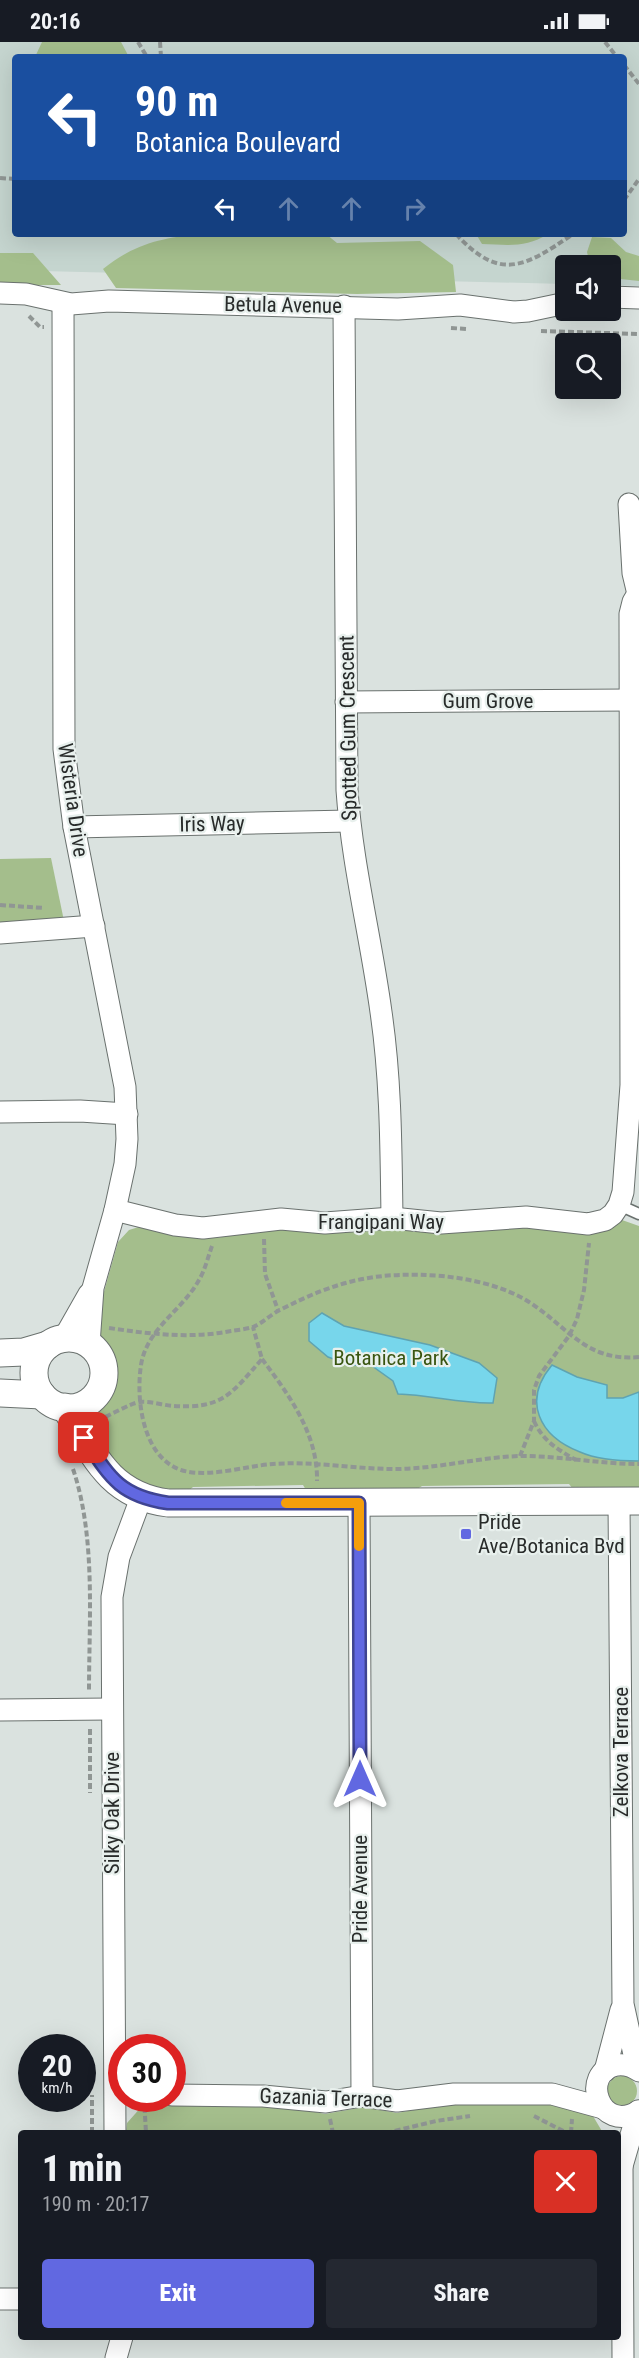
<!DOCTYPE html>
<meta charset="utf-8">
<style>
body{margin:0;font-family:"Roboto Condensed",sans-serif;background:#242831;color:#f1f3f6;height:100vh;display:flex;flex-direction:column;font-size:22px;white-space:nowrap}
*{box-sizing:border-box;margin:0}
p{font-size:20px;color:#9ea1a6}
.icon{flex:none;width:33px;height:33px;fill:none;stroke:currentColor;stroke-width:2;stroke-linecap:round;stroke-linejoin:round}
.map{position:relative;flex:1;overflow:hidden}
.drawer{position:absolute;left:18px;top:2088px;width:603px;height:210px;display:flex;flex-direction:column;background:#171b24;border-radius:6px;box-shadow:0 6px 24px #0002}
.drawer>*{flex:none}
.banner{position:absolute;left:12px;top:12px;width:615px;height:183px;border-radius:6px;box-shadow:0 6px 24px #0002;background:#1a4fa0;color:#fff;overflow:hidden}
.tools{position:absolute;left:555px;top:213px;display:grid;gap:12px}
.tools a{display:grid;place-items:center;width:66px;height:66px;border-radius:6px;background:#171b24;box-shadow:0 6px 24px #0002;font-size:30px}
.speed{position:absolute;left:18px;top:1992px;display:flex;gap:12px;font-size:30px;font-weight:700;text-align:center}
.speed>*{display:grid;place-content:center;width:78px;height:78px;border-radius:50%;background:#171b24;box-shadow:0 6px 24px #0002;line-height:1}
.speed small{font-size:15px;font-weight:400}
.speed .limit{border:9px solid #d22;background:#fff;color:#111}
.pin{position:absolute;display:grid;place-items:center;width:51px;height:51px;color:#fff;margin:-26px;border-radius:12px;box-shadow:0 3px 9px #0006}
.me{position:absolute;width:66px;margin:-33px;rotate:0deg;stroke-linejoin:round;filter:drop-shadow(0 0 4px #0008)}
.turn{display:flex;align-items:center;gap:21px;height:126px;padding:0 24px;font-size:27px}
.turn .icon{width:78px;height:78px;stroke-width:2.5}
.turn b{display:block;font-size:42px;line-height:51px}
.lanes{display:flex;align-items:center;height:57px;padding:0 24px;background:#0003;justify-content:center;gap:30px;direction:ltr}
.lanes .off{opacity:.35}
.round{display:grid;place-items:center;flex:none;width:63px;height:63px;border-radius:6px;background:#242831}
.summary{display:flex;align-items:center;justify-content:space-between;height:102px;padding:0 24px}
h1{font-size:36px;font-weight:800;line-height:45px}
.action{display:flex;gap:12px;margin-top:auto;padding:12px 24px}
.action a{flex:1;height:69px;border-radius:6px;background:#6168e1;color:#fff;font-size:24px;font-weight:800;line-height:69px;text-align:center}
.action a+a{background:#242831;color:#f1f3f6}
.status{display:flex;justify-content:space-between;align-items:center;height:42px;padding:0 30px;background:#171b24;direction:ltr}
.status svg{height:16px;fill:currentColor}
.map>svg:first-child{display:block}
.built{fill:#c5d5cf;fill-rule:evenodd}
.green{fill:#a4be8c}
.water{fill:#77d6eb;stroke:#5fa3b1;stroke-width:1.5}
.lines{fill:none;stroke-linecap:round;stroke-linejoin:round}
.service-casing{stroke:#6a716e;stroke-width:13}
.minor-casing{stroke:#6a716e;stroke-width:23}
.tertiary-casing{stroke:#6a716e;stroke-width:29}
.path{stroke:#909694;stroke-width:4;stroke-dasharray:6 3;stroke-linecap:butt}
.service{stroke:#fff;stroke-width:10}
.minor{stroke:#fff;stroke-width:21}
.tertiary{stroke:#fff;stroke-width:27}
.route-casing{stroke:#3f4492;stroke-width:15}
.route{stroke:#6168e1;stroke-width:10}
.slow{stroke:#f59e0b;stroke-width:10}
.poi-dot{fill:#6168e1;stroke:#e8f0ed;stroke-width:2}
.labels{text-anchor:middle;stroke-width:4.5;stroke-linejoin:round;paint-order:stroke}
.street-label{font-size:21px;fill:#282b2a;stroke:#e8f0ed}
.park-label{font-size:21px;fill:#395511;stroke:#e8f0ed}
.poi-label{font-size:21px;fill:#282b2a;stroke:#e8f0ed;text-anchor:start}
</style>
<div class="status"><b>20:16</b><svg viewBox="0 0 49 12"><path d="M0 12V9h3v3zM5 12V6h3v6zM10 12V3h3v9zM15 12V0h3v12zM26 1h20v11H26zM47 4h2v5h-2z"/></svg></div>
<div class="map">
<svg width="639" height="2316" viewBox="0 0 639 2316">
<rect width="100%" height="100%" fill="#dae2df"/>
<!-- built -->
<path class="built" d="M0,0H639V244L611,243L610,224H566L565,242L0,228ZM15,15H624V192H15Z"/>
<!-- green -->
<g class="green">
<polygon points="42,0 121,0 129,15 35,15"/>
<path d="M200,192H326L337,201L420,199L453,223L456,250L357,252L116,246L103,227C134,202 161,196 200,192Z"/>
<path d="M476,192H548C526,206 508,203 482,202Z"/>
<polygon points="592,195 611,196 626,210 639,214 639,239 611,236 610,224 590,223 587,210"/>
<polygon points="0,211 33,211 61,243 0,243"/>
<polygon points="51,816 64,879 0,881 0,817"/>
<polygon points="622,1178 639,1184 639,1447 573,1447 569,1442 422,1444 414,1449 306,1448 303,1443 193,1445 187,1450 170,1450 135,1440 111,1418 103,1402 98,1378 98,1366 107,1344 109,1332 107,1317 97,1293 98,1271 118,1200 129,1188 142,1184 191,1195 216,1196 264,1188 515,1184 589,1191 602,1190 613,1185"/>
<circle cx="622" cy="2049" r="15"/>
<polygon points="159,2061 273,2061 325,2072 364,2065 397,2071 452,2061 563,2061 593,2074 603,2091 126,2091 127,2081 143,2063"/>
</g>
<!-- water -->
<g class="water">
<path d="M322,1271L344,1284L430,1303L479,1321L497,1336L493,1361C461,1362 431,1353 398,1352L393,1339L372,1324L350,1323L328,1315L309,1299V1281Z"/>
<path d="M552,1323L577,1335L607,1343V1356H623L639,1350V1419C619,1419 598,1418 580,1410C539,1394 522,1359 552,1323Z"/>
</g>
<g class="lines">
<!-- service casing -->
<g class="service-casing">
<polyline id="service" points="619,1163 639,1172"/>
</g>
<!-- minor casing -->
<g class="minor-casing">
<g id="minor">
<polyline points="0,251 26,252 71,262 109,259 398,267 460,263 514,270 528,269 566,261"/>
<polyline points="610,255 639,256"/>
<polyline points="63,261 64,707 74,785 125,1045 127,1097 125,1122 115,1168 93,1246 89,1302"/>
<path d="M344,264L347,748C352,822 371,896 381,970C391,1038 391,1107 392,1176"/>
<polyline points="629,462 633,531 638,552"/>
<polyline points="346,660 630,658"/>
<polyline points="74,785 349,779"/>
<polyline points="0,891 94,884"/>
<polyline points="0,1070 80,1069 127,1072"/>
<polyline points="115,1168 175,1183 203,1186 281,1177 325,1181 392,1176 441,1181 526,1175 588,1182 605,1178 613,1172 619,1163 623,1150 631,1043 630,572 633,560 639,550"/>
<polyline points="64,1296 89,1252"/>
<polyline points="619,1459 623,1962 637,2026"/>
<polyline points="359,1461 362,2054"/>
<polyline points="0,1668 111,1667"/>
<polyline points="605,2029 621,1968"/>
<path d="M639,2029C632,2024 625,2022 617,2023C579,2030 599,2093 639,2069"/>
<polyline points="172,2053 263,2054 326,2060 362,2054 397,2059 454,2052 552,2052 603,2066"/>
<polyline points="115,2091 112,1555 119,1515 141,1456"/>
<polyline points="618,2110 622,2124 623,2316"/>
<polyline points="622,2124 638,2069"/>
<polyline points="0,2257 21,2257"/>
<polyline points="116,2316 122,2295"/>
</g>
</g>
<!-- tertiary casing -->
<g class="tertiary-casing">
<g id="tertiary">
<circle cx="69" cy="1331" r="35"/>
<polyline points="0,1311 24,1310 48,1303"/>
<polyline points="0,1351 42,1353"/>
<path d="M65,1365C93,1411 108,1453 168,1461L639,1459"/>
</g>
</g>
<!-- path -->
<g class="path">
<polyline points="138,0 147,15"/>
<polyline points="160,0 161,15"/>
<polyline points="605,0 617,15"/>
<polyline points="624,23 639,42"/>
<polyline points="0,136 15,137"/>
<polyline points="624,158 639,137"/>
<path d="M456,192C500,240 525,225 573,192"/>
<polyline points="29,274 40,285 44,285"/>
<polyline points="451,286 467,287"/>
<polyline points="541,289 639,292"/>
<polyline points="0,863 44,866"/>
<polyline points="264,1197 265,1232 278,1268"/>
<path d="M212,1204C208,1215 205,1228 199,1238C182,1269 147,1286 141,1323C136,1356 142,1408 174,1425C200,1439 244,1424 273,1422C313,1419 354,1427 395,1427C437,1427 479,1415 521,1414C561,1414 600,1422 639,1422"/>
<path d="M109,1286C150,1292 190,1297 231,1289C238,1288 247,1287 253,1285C263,1281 271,1272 280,1268C338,1238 377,1229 442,1234C471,1237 504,1244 529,1260C568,1285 586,1320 639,1315"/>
<path d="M262,1317C289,1353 318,1392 317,1439"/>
<path d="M97,1378C110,1374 130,1361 140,1360C150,1359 162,1363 173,1364C223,1367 231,1352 262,1317L253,1285"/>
<path d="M534,1379C543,1399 557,1407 576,1418"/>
<polyline points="520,1414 534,1379 534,1348 539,1334 569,1294 577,1277 584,1248 589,1201"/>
<path d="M73,1427C96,1495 89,1578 89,1649"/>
<polyline points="90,1687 90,1751"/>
<polyline points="144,2056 146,2091"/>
<polyline points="534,2074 567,2091"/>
<polyline points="330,2077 333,2091"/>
<polyline points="92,2091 92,2053"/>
<polyline points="386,2091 436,2079 470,2074"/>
<polyline points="571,2091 572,2077"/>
</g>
<!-- service -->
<use href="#service" class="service"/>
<!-- minor -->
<use href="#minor" class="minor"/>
<!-- tertiary -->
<use href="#tertiary" class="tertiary"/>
</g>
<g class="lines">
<!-- route casing -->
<g class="route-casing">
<path id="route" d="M84,1396C109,1434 119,1454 168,1461H359L360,1737"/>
</g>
<!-- route -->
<use href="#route" class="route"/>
<!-- slow -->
<polyline class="slow" points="286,1461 359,1461 359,1504"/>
</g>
<!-- markers -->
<rect class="poi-dot" x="460" y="1486" width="12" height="12" rx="3"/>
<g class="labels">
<!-- street labels -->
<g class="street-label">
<text transform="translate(283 263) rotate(1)" y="7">Betula Avenue</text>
<text x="488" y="666">Gum Grove</text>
<text transform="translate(348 686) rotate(-91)" y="7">Spotted Gum Crescent</text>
<text transform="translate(73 758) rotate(82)" y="7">Wisteria Drive</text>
<text transform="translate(212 782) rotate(-1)" y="7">Iris Way</text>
<text x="381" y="1187">Frangipani Way</text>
<text transform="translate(621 1710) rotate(-90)" y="7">Zelkova Terrace</text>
<text transform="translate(112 1771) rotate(-90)" y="7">Silky Oak Drive</text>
<text transform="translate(360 1847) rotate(-90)" y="7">Pride Avenue</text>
<text transform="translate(326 2056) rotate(2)" y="7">Gazania Terrace</text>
</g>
<!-- park labels -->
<g class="park-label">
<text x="391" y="1323">Botanica Park</text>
</g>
<!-- poi labels -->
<g class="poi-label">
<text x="478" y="1487">Pride<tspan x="478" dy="24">Ave/Botanica Bvd</tspan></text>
</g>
</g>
</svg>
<div class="tools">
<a><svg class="icon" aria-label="sound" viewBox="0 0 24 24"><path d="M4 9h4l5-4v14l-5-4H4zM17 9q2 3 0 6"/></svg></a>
<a><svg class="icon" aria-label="search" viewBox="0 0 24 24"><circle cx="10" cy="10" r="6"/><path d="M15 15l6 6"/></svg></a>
</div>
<div class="speed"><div>20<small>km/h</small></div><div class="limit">30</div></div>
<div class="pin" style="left:84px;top:1396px;background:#d93025"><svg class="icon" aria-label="arrive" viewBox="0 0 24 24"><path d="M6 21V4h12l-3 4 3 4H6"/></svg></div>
<svg class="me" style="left:360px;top:1737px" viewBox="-20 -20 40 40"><path d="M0-17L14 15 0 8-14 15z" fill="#6168e1" stroke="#fff" stroke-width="4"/></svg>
<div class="banner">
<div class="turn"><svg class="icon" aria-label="left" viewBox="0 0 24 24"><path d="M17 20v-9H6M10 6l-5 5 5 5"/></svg><div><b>90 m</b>Botanica Boulevard</div></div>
<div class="lanes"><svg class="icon" aria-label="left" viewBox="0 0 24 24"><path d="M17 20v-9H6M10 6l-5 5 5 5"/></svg><svg class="icon off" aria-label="ahead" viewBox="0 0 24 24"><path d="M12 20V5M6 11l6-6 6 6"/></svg><svg class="icon off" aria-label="ahead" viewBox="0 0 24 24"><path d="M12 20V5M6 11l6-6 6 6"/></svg><svg class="icon off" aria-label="right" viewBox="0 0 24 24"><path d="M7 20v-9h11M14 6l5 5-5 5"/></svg></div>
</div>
<section class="drawer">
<div class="summary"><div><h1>1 min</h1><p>190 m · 20:17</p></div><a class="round" style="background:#d93025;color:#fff"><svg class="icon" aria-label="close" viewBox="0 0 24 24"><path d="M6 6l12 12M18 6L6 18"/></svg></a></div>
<div class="action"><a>Exit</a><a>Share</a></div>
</section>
</div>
